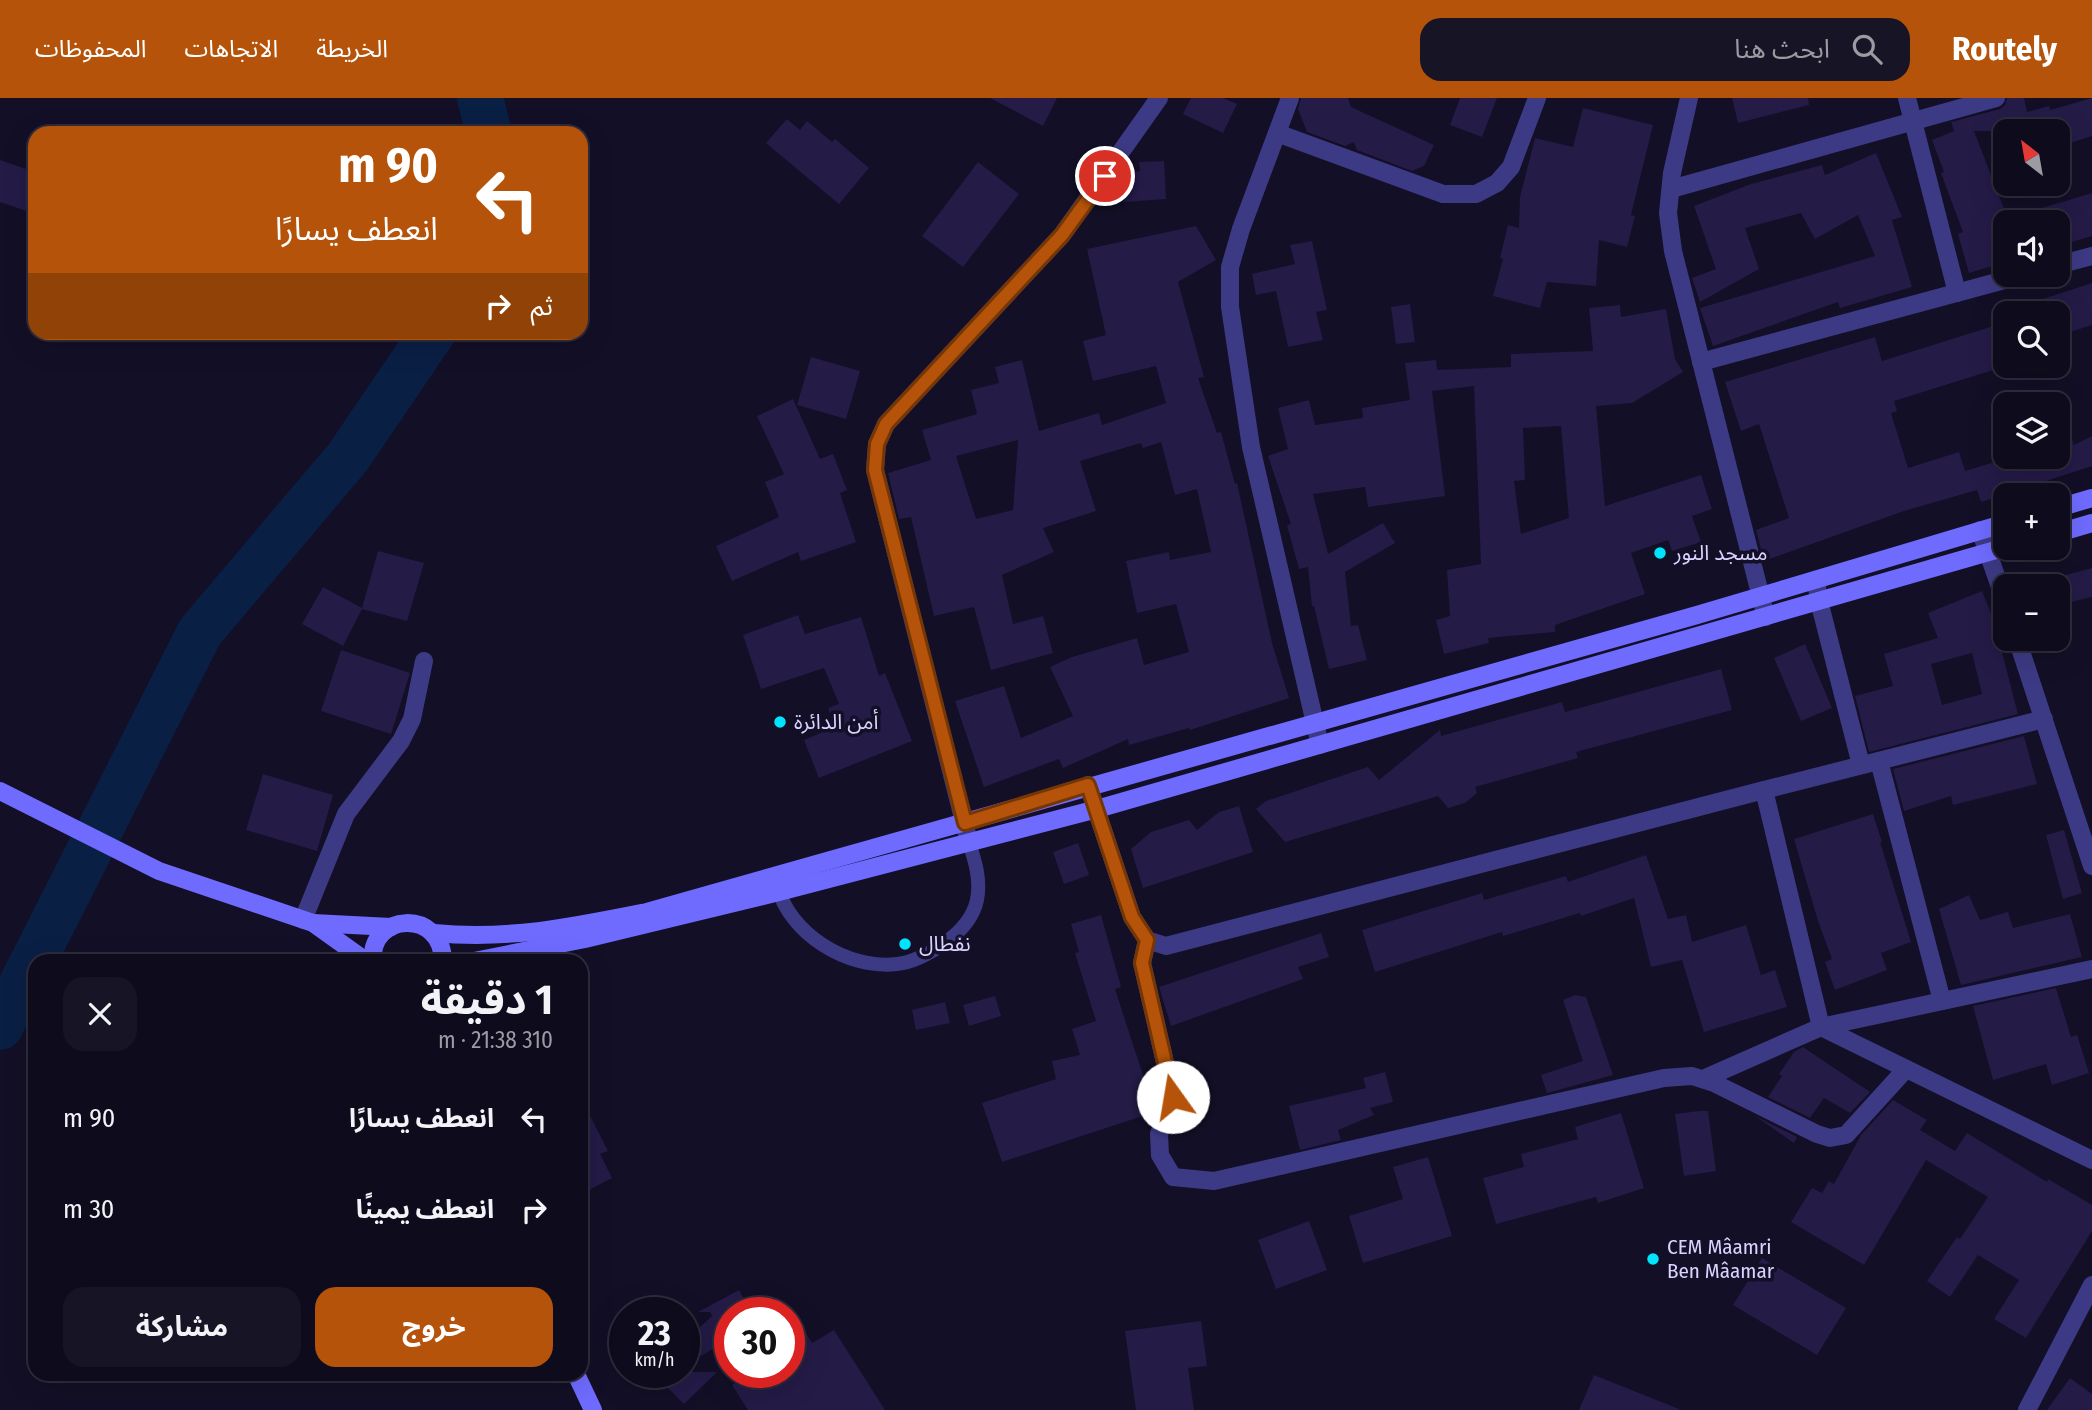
<!DOCTYPE html>
<html lang="ar">
<meta charset="utf-8">
<style>
body{margin:0;font-family:"Fira Sans Condensed","Noto Sans Arabic",sans-serif;background:#171425;color:#f1f3f6;direction:rtl;height:100vh;display:flex;flex-direction:column;font-size:26px;white-space:nowrap}
*{box-sizing:border-box;margin:0}
p{font-size:23px;color:#9b9ba3}
.icon{flex:none;width:38px;height:38px;fill:none;stroke:currentColor;stroke-width:2;stroke-linecap:round;stroke-linejoin:round}
.map{position:relative;flex:1;overflow:hidden;direction:ltr}
.side{position:absolute;left:28px;top:856px;width:560px;height:427px;display:flex;flex-direction:column;background:#0e0b1c;border-radius:21px;box-shadow:0 7px 28px #0002,0 0 0 2px #2e2b3b;direction:rtl}
.side>*{flex:none}
.top-card{position:absolute;left:28px;top:28px;width:560px;height:214px;border-radius:21px;box-shadow:0 7px 28px #0002,0 0 0 2px #2e2b3b;direction:rtl;background:#b45309;color:#fff;overflow:hidden}
.needle{width:46px;rotate:329deg}
.fabs{position:absolute;left:1993px;top:21px;display:grid;gap:14px}
.fabs a{display:grid;place-items:center;width:77px;height:77px;border-radius:14px;background:#0e0b1c;box-shadow:0 7px 28px #0002,0 0 0 2px #2e2b3b;font-size:35px}
.speed{position:absolute;left:609px;top:1199px;display:flex;gap:14px;font-size:35px;font-weight:700;text-align:center}
.speed>*{display:grid;place-content:center;width:91px;height:91px;border-radius:50%;background:#0e0b1c;box-shadow:0 7px 28px #0002,0 0 0 2px #2e2b3b;line-height:1}
.speed small{font-size:18px;font-weight:400}
.speed .limit{border:10px solid #d22;background:#fff;color:#111}
.pin{position:absolute;display:grid;place-items:center;width:60px;height:60px;color:#fff;margin:-30px;border:4px solid #fff;border-radius:50%;box-shadow:0 2px 7px #0007}
.me{position:absolute;width:77px;margin:-38px;rotate:347deg;stroke-linejoin:round;filter:drop-shadow(0 0 5px #0008)}
.turn{display:flex;align-items:center;gap:24px;height:147px;padding:0 35px;font-size:32px}
.turn .icon{width:91px;height:91px;stroke-width:2.5}
.turn b{display:block;font-size:49px;line-height:60px}
.then{display:flex;align-items:center;height:66px;padding:0 35px;background:#0003;gap:14px;font-size:26px}
.round{display:grid;place-items:center;flex:none;width:74px;height:74px;border-radius:21px;background:#171425}
.summary{display:flex;align-items:center;justify-content:space-between;height:119px;padding:0 35px}
h1{font-size:42px;font-weight:700;line-height:52px}
.button{display:flex;gap:14px;margin-top:auto;padding:14px 35px}
.button a{flex:1;height:80px;border-radius:21px;background:#b45309;color:#fff;font-size:28px;font-weight:700;line-height:80px;text-align:center}
.button a+a{background:#171425;color:#f1f3f6}
ul{padding:0;list-style:none}
li{display:flex;align-items:center;gap:21px;height:91px;padding:0 35px}
li div{flex:1}
li b{display:block;font-size:26px}
li em{font-style:normal}
header{display:flex;align-items:center;gap:42px;box-sizing:border-box;height:98px;padding:0 35px;background:#b45309;color:#fff}
header strong{font-size:33px}
nav{display:flex;gap:38px;margin-inline-start:auto;font-size:24px}
.search{width:490px;height:63px;background:#171425;display:flex;align-items:center;gap:18px;box-sizing:border-box;padding:0 24px;border-radius:21px;color:#9b9ba3;font-size:26px}
.map>svg:first-child{display:block}
.lines{fill:none;stroke-linecap:round;stroke-linejoin:round}
.river{stroke:#0a1f44;stroke-width:46}
.building{fill:#241b47;fill-rule:evenodd}
.lane{stroke:#3d3a85;stroke-width:14}
.street{stroke:#3d3a85;stroke-width:18}
.secondary{stroke:#6f6bff;stroke-width:18}
.route-casing{stroke:#753606;stroke-width:18}
.route{stroke:#b45309;stroke-width:12}
.poi-dot{fill:#00e5ff;stroke:#130f26;stroke-width:2.5}
.labels{text-anchor:middle;stroke-width:7;stroke-linejoin:round;paint-order:stroke}
.poi-label{font-size:21px;fill:#d9d4ff;stroke:#130f26;text-anchor:start}
</style>
<header>
<strong>Routely</strong>
<div class="search"><svg class="icon" aria-label="search" viewBox="0 0 24 24"><circle cx="10" cy="10" r="6"/><path d="M15 15l6 6"/></svg>ابحث هنا</div>
<nav><a>الخريطة</a><a>الاتجاهات</a><a>المحفوظات</a></nav>
</header>
<div class="map">
<svg width="2092" height="1312" viewBox="0 0 2092 1312">
<rect width="100%" height="100%" fill="#130f26"/>
<g class="lines">
<!-- river -->
<g class="river">
<polyline points="480,0 489,35"/>
<polyline points="0,929 200,534 348,359 433,234"/>
</g>
</g>
<!-- building -->
<g class="building">
<polygon points="990,0 1057,0 1043,28"/>
<polygon points="1191,0 1223,0 1237,6 1223,35 1183,16"/>
<polygon points="1301,0 1348,0 1351,9 1434,47 1424,68 1412,73 1357,52 1354,44 1345,48 1307,34 1298,11"/>
<polygon points="1460,0 1497,0 1482,39 1450,27"/>
<polygon points="1732,0 1808,0 1809,7 1738,25"/>
<polygon points="2007,0 2024,0 2027,14 2049,8 2050,12 2092,0 2092,38 2058,49 2058,33 1974,33 2006,116 2006,164 1969,175 1958,136 1963,134 1941,75 1944,74 1932,42 1954,33 1951,24 2000,11 2005,7"/>
<polygon points="1583,10 1653,27 1631,117 1635,118 1627,149 1599,142 1596,188 1547,184 1540,210 1493,198 1503,161 1500,160 1508,127 1519,130 1520,99 1535,40 1573,49"/>
<polygon points="787,21 800,32 807,23 832,44 835,41 869,70 839,106 766,45"/>
<polygon points="1876,55 1902,119 1892,122 1912,189 1840,210 1838,204 1713,248 1700,210 1875,158 1858,117 1815,141 1801,115 1745,130 1759,171 1700,204 1692,180 1716,171 1694,108 1751,86 1822,67 1825,77"/>
<polygon points="0,62 35,74 35,116 0,104"/>
<polygon points="1164,63 1166,101 1124,104 1122,75 1140,73 1139,64"/>
<polygon points="978,64 1019,96 963,169 922,138"/>
<polygon points="2092,95 2092,138 2058,148 2058,124 2013,124 2012,119"/>
<path d="M1196,128L1216,162L1178,184L1204,279L1198,280L1217,335L1221,334L1235,386L1237,385L1272,545L1289,600L1190,632L1189,630L1129,647L1128,641L1063,670L1059,661L984,689L955,603L1004,588L1021,640L1073,618L1050,569L1072,559L1137,540L1144,567L1189,554L1176,506L1137,515L1126,463L1169,454L1170,462L1211,454L1197,391L1175,397L1161,344L1143,350L1141,345L1080,363L1096,413L1043,430L1054,454L1002,477L1013,526L1043,518L1053,555L991,572L974,509L934,518L911,419L899,421L888,375L931,362L922,332L977,316L971,292L999,285L995,269L1022,262L1039,333L1099,315L1102,327L1166,305L1156,268L1093,283L1083,243L1106,237L1087,151ZM1018,342L1013,412L976,421L956,358Z"/>
<polygon points="1312,143 1327,212 1316,214 1323,242 1288,249 1276,193 1256,197 1252,176 1295,166 1290,147"/>
<polygon points="2092,185 2092,227 2058,238 2058,215 2012,215 2012,211"/>
<polygon points="1410,206 1415,244 1396,246 1391,209"/>
<path d="M1620,207L1621,219L1666,211L1675,261L1683,274L1632,305L1596,308L1605,408L1701,377L1712,411L1692,418L1701,444L1672,453L1668,442L1631,455L1645,496L1555,527V534L1488,540L1489,545L1444,556L1436,522L1450,518L1447,472L1481,466L1474,288L1432,293L1445,398L1368,409L1365,389L1313,396L1328,456L1383,425L1395,445L1345,474L1351,528L1358,527L1367,562L1329,571L1314,508H1312L1308,469L1299,471L1287,427L1291,426L1268,358L1288,351L1278,310L1309,302L1315,327L1363,320L1362,310L1410,302L1405,265L1436,262L1437,272L1511,269V256L1593,253L1589,210ZM1561,328L1569,420L1521,436L1514,383L1525,382L1523,330Z"/>
<polygon points="2006,224 2006,268 1894,303 1897,313 1891,315 1908,370 1959,354 1965,373 2011,359 2058,359 2058,312 2063,311 2074,347 2092,338 2092,368 1981,404 1977,392 1904,413 1764,463 1756,432 1789,420 1759,326 1741,333 1725,284 1875,239 1882,263"/>
<polygon points="811,259 860,273 846,321 797,307"/>
<polygon points="793,301 820,361 833,356 847,392 840,395 856,444 801,463 798,454 732,483 716,448 779,419 765,384 784,376 757,318"/>
<polygon points="378,453 424,465 407,523 362,511 343,548 302,526 323,489 362,510"/>
<polygon points="2092,470 2092,499 2058,507 2058,479"/>
<path d="M1982,493L1994,523L2018,616L1869,654L1855,598L1893,588L1884,556L1938,540L1928,515ZM1972,555L1982,596L1942,607L1931,566Z"/>
<polygon points="798,517 805,536 861,519 879,578 885,575 912,643 819,680 804,642 835,629 828,610 839,606 824,570 761,591 743,537"/>
<polygon points="1805,546 1832,610 1801,623 1774,560"/>
<polygon points="341,552 410,575 391,636 321,613"/>
<polygon points="1721,571 1732,612 1576,654 1578,660 1475,689 1477,695 1465,705 1448,710 1438,698 1285,744 1256,711 1266,703 1368,669 1379,682 1440,632 1441,638 1562,604 1565,614"/>
<polygon points="2024,638 2037,686 1953,707 1951,698 1904,713 1893,671"/>
<polygon points="263,676 333,697 317,753 246,732"/>
<polygon points="1239,708 1253,754 1143,790 1131,751 1151,734 1189,722 1197,732 1219,714"/>
<polygon points="1873,716 1882,744 1880,744 1911,844 1881,855 1887,872 1835,892 1825,864 1832,861 1818,823 1794,741"/>
<polygon points="2064,732 2082,795 2063,801 2046,737"/>
<polygon points="1078,745 1089,777 1064,786 1053,754"/>
<polygon points="1646,757 1668,821 1686,817 1692,844 1746,827 1761,877 1775,872 1787,909 1704,934 1682,862 1651,869 1634,800 1581,818 1580,815 1503,838 1502,834 1375,874 1362,832 1482,795 1484,802 1566,778 1568,784"/>
<polygon points="1969,797 1980,822 2008,814 2013,830 2070,816 2082,859 1961,887 1939,811"/>
<polygon points="1101,817 1121,889 1115,891 1155,1014 1002,1064 982,1005 1056,981 1052,963 1080,957 1072,931 1096,923 1075,855 1079,854 1071,826"/>
<polygon points="1321,835 1329,859 1298,869 1303,881 1171,928 1159,889"/>
<polygon points="2056,890 2071,939 2077,937 2089,975 2052,987 2046,966 1993,982 1973,908"/>
<polygon points="1575,897 1586,899 1613,977 1547,995 1541,977 1583,963 1563,902"/>
<polygon points="995,898 1001,918 969,928 963,907"/>
<polygon points="945,904 950,925 916,932 912,912"/>
<polygon points="1803,949 1870,994 1850,1015 1824,1000 1810,1020 1768,999 1782,978 1779,976 1794,954"/>
<polygon points="1385,974 1393,1004 1370,1010 1374,1017 1338,1032 1341,1042 1300,1052 1289,1008 1366,990 1363,980"/>
<polygon points="581,1000 608,1053 600,1056 612,1080 581,1096"/>
<polygon points="1893,1002 1927,1022 1920,1032 1955,1053 1967,1035 2047,1084 2048,1081 2092,1107 2092,1133 2026,1240 1994,1221 2019,1182 1978,1157 1950,1199 1927,1183 1957,1139 1960,1141 1988,1099 1926,1062 1864,1167 1791,1124 1812,1090 1822,1095 1829,1083 1834,1086 1861,1037"/>
<polygon points="1699,1013 1708,1013 1716,1073 1684,1078 1675,1016"/>
<polygon points="1621,1015 1644,1090 1598,1105 1596,1099 1496,1126 1483,1080 1524,1069 1521,1056 1578,1041 1575,1029"/>
<polygon points="1755,1018 1797,1039 1794,1045"/>
<polygon points="1428,1059 1452,1138 1363,1165 1349,1118 1403,1101 1393,1069"/>
<polygon points="1309,1123 1327,1172 1276,1191 1258,1142"/>
<polygon points="1762,1160 1846,1210 1817,1257 1733,1207"/>
<polygon points="739,1192 751,1214 730,1214 730,1250 726,1244 684,1267 684,1244 712,1218 710,1214 698,1214"/>
<polygon points="1201,1223 1207,1268 1188,1270 1194,1312 1136,1312 1125,1233"/>
<polygon points="804,1232 812,1245 834,1232 885,1312 748,1312 732,1287 752,1274 789,1274 789,1240"/>
<polygon points="652,1274 717,1274 684,1306"/>
<polygon points="1594,1277 1679,1311 1679,1312 1579,1312"/>
<polygon points="2070,1280 2092,1296 2092,1312 2047,1312"/>
</g>
<g class="lines">
<!-- lane -->
<path class="lane" d="M777,787C789,836 848,872 897,866C915,864 932,854 946,844C960,834 973,820 977,802C981,782 975,763 969,744"/>
<!-- street -->
<g class="street">
<polyline points="1290,0 1241,131 1230,169 1230,209 1251,349 1320,647"/>
<polyline points="1689,0 1672,75 1668,115 1673,153 1766,519"/>
<polyline points="1907,0 1957,195"/>
<polyline points="1277,35 1443,96 1476,96 1497,85 1511,69 1537,0"/>
<polyline points="1671,91 1996,0"/>
<polyline points="2058,167 2092,158"/>
<polyline points="1701,264 2023,177"/>
<polyline points="1980,432 2006,506"/>
<polyline points="1816,482 1819,503 1861,667"/>
<polyline points="2017,541 2092,768"/>
<polyline points="1879,663 1942,903"/>
<polyline points="1088,687 1132,819 1147,842 1166,848 1764,692 2044,621"/>
<polyline points="1764,692 1821,929 2092,1062"/>
<polyline points="969,744 875,372 877,346 886,326 1062,137 1159,0"/>
<polyline points="303,822 346,716 401,643 412,621 424,563"/>
<polyline points="1147,842 1142,865 1173,999 1159,1036 1160,1057 1173,1079 1214,1083 1664,980 1692,978 1714,985 1817,1036 1830,1040 1846,1037 1906,971"/>
<polyline points="1703,981 1821,929 2092,871"/>
<polyline points="2027,1312 2092,1187"/>
</g>
<!-- secondary -->
<g class="secondary">
<polyline points="2058,410 2092,400"/>
<polyline points="2058,435 2092,425"/>
<polyline points="0,693 159,773 313,825 366,863"/>
<polyline points="313,825 391,829"/>
<path d="M434,835C510,842 572,829 647,814L1697,517L2006,425"/>
<path d="M373,863C369,815 442,810 443,863"/>
<polyline points="474,863 585,841 779,794 1097,711 2006,449"/>
<polyline points="576,1276 593,1312"/>
</g>
</g>
<g class="lines">
<!-- route casing -->
<g class="route-casing">
<polyline id="route" points="1105,78 1062,137 886,326 877,346 875,372 965,725 1088,687 1132,819 1147,842 1142,865 1173,999"/>
</g>
<!-- route -->
<use href="#route" class="route"/>
</g>
<!-- markers -->
<g class="poi-dot">
<circle cx="1660" cy="455" r="7"/>
<circle cx="780" cy="624" r="7"/>
<circle cx="905" cy="846" r="7"/>
<circle cx="1653" cy="1161" r="7"/>
</g>
<g class="labels">
<!-- poi labels -->
<g class="poi-label">
<text x="1674" y="462">مسجد النور</text>
<text x="794" y="631">أمن الدائرة</text>
<text x="919" y="853">نفطال</text>
<text x="1667" y="1156">CEM Mâamri<tspan x="1667" dy="24">Ben Mâamar</tspan></text>
</g>
</g>
</svg>
<div class="fabs">
<a><svg class="needle" viewBox="-14 -14 28 28"><path d="M0-13l5 13h-10z" fill="#e53935"/><path d="M0 13l5-13h-10z" fill="#9b9ba3"/></svg></a>
<a><svg class="icon" aria-label="sound" viewBox="0 0 24 24"><path d="M4 9h4l5-4v14l-5-4H4zM17 9q2 3 0 6"/></svg></a>
<a><svg class="icon" aria-label="search" viewBox="0 0 24 24"><circle cx="10" cy="10" r="6"/><path d="M15 15l6 6"/></svg></a>
<a><svg class="icon" aria-label="layers" viewBox="0 0 24 24"><path d="M12 4l9 5-9 5-9-5zM3 14l9 5 9-5"/></svg></a>
<a>+</a>
<a>−</a>
</div>
<div class="speed"><div>23<small>km/h</small></div><div class="limit">30</div></div>
<div class="pin" style="left:1105px;top:78px;background:#d93025"><svg class="icon" aria-label="arrive" viewBox="0 0 24 24"><path d="M6 21V4h12l-3 4 3 4H6"/></svg></div>
<svg class="me" style="left:1173px;top:999px" viewBox="-20 -20 40 40"><circle r="19" fill="#fff"/><path d="M0-13L10 11 0 6-10 11z" fill="#b45309"/></svg>
<div class="top-card">
<div class="turn"><svg class="icon" aria-label="left" viewBox="0 0 24 24"><path d="M17 20v-9H6M10 6l-5 5 5 5"/></svg><div><b>90 m</b>انعطف يسارًا</div></div>
<div class="then">ثم<svg class="icon" aria-label="right" viewBox="0 0 24 24"><path d="M7 20v-9h11M14 6l5 5-5 5"/></svg></div>
</div>
<section class="side">
<div class="summary"><div><h1>1 دقيقة</h1><p>310 m · 21:38</p></div><a class="round"><svg class="icon" aria-label="close" viewBox="0 0 24 24"><path d="M6 6l12 12M18 6L6 18"/></svg></a></div>
<ul>
<li><svg class="icon" aria-label="left" viewBox="0 0 24 24"><path d="M17 20v-9H6M10 6l-5 5 5 5"/></svg><div><b>انعطف يسارًا</b></div><em>90 m</em></li>
<li><svg class="icon" aria-label="right" viewBox="0 0 24 24"><path d="M7 20v-9h11M14 6l5 5-5 5"/></svg><div><b>انعطف يمينًا</b></div><em>30 m</em></li>
</ul>
<div class="button"><a>خروج</a><a>مشاركة</a></div>
</section>
</div>
